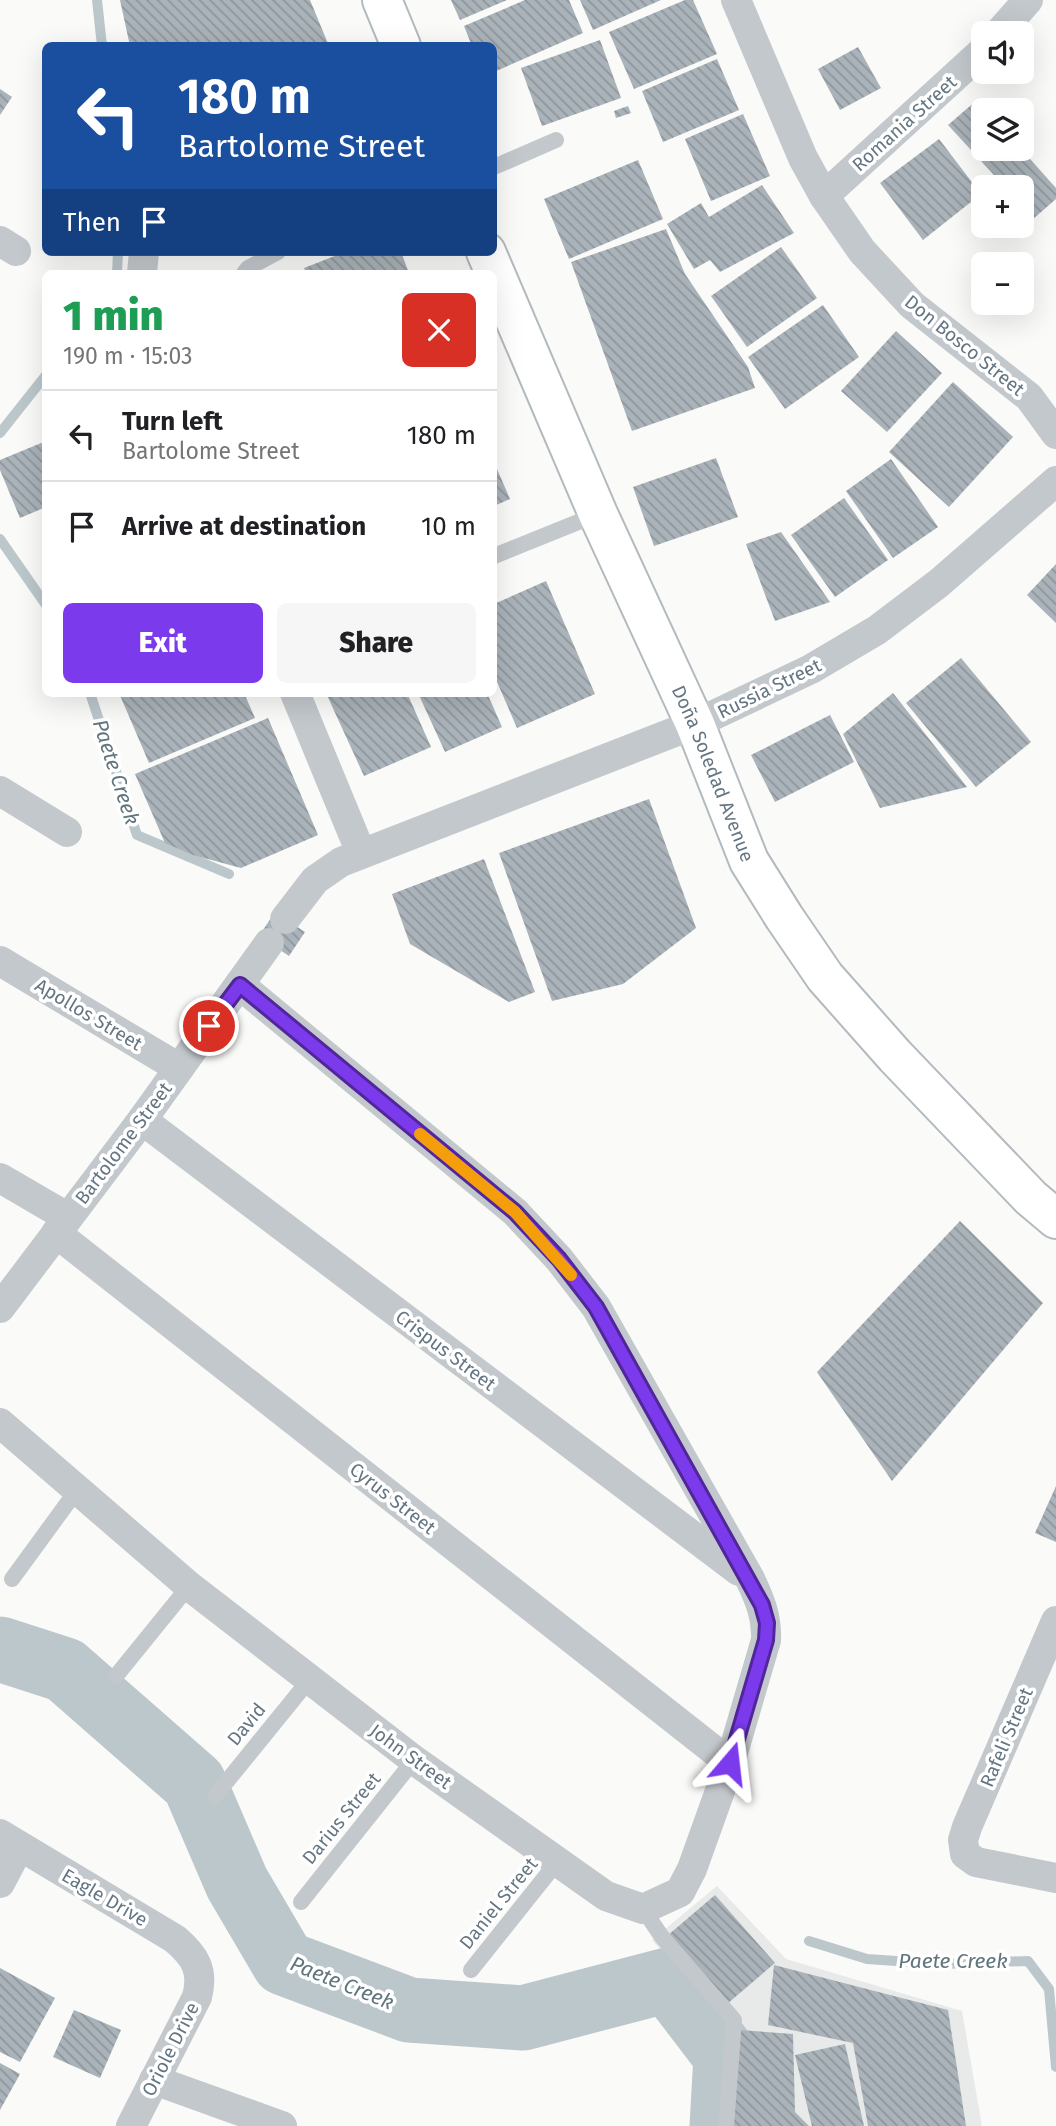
<!DOCTYPE html>
<meta charset="utf-8">
<style>
body{margin:0;font-family:"Fira Sans",sans-serif;background:#f6f6f6;color:#202124;height:100vh;display:flex;flex-direction:column;font-size:26px;white-space:nowrap}
*{box-sizing:border-box;margin:0}
p{font-size:23px;color:#757577}
.icon{flex:none;width:38px;height:38px;fill:none;stroke:currentColor;stroke-width:2;stroke-linecap:round;stroke-linejoin:round}
.map{position:relative;flex:1;overflow:hidden}
.panel{position:absolute;left:42px;top:270px;width:455px;height:427px;display:flex;flex-direction:column;background:#fff;border-radius:10px;box-shadow:0 7px 28px #0002}
.panel>*{flex:none}
.banner{position:absolute;left:42px;top:42px;width:455px;height:214px;border-radius:10px;box-shadow:0 7px 28px #0002;background:#1a4fa0;color:#fff;overflow:hidden}
.tools{position:absolute;left:971px;top:21px;display:grid;gap:14px}
.tools a{display:grid;place-items:center;width:63px;height:63px;border-radius:10px;background:#fff;box-shadow:0 7px 28px #0002;font-size:35px}
.pin{position:absolute;display:grid;place-items:center;width:60px;height:60px;color:#fff;margin:-30px;border:4px solid #fff;border-radius:50%;box-shadow:0 2px 7px #0007}
.me{position:absolute;width:77px;margin:-38px;rotate:17deg;stroke-linejoin:round;filter:drop-shadow(0 0 5px #0008)}
.turn{display:flex;align-items:center;gap:24px;height:147px;padding:0 21px;font-size:32px}
.turn .icon{width:91px;height:91px;stroke-width:2.5}
.turn b{display:block;font-size:49px;line-height:60px}
.then{display:flex;align-items:center;height:66px;padding:0 21px;background:#0003;gap:14px;font-size:26px}
.round{display:grid;place-items:center;flex:none;width:74px;height:74px;border-radius:10px;background:#f6f6f6}
.head{display:flex;align-items:center;justify-content:space-between;height:119px;padding:0 21px}
h1{font-size:42px;font-weight:800;line-height:52px;color:#1e9e55}
.primary-button{display:flex;gap:14px;margin-top:auto;padding:14px 21px}
.primary-button a{flex:1;height:80px;border-radius:10px;background:#7c3aed;color:#fff;font-size:28px;font-weight:800;line-height:80px;text-align:center}
.primary-button a+a{background:#f6f6f6;color:#202124}
ul{padding:0;list-style:none}
li{display:flex;align-items:center;gap:21px;height:91px;padding:0 21px;border-top:2px solid #e0e0e0}
li div{flex:1}
li b{display:block;font-size:26px}
li em{font-style:normal}
.map>svg:first-child{display:block}
.built{fill:#e8e9e9}
.lines{fill:none;stroke-linecap:round;stroke-linejoin:round}
.stream{stroke:#bbc7cb;stroke-width:10}
.river{stroke:#bbc7cb;stroke-width:65}
.building{fill:url(#building-back-hatch)}
.secondary-casing{stroke:#b3babf;stroke-width:42}
.lane{stroke:#c3c8cc;stroke-width:16}
.street{stroke:#c3c8cc;stroke-width:30}
.secondary{stroke:#fff;stroke-width:38}
.route-casing{stroke:#51269a;stroke-width:18}
.route{stroke:#7c3aed;stroke-width:12}
.slow{stroke:#f59e0b;stroke-width:12}
.labels{text-anchor:middle;stroke-width:7;stroke-linejoin:round;paint-order:stroke}
.street-label{font-size:19px;fill:#657683;stroke:#fff}
.water-label{font-size:21px;font-style:italic;fill:#60757c;stroke:#fff}
</style>
<div class="map">
<svg width="1056" height="2126" viewBox="0 0 1056 2126">
<defs>
<pattern id="building-back-hatch" width="6" height="6" patternUnits="userSpaceOnUse" patternTransform="scale(1.75)"><rect width="6" height="6" fill="#aab3b9"/><path d="M-1 5l2 2M0 0l6 6M5-1l2 2" fill="none" stroke="#8e969c"/></pattern>
</defs>
<rect width="100%" height="100%" fill="#fafaf8"/>
<!-- built -->
<polygon class="built" points="717,1886 786,1959 962,2011 982,2126 723,2126 728,2028 652,1940"/>
<g class="lines">
<!-- stream -->
<g class="stream">
<polyline points="97,0 102,46"/>
<polyline points="117,273 118,252"/>
<polyline points="0,433 46,375"/>
<polyline points="0,539 46,605"/>
<polyline points="90,693 137,835 229,874"/>
<polyline points="809,1941 867,1959 941,1964 1028,1961 1049,1989 1056,2067"/>
</g>
<!-- river -->
<polyline class="river" points="0,1649 65,1670 194,1783 237,1883 284,1963 409,2010 523,2018 668,1980 726,2056 722,2126"/>
</g>
<!-- building -->
<g class="building">
<polygon points="120,0 310,0 329,46 130,46"/>
<polygon points="451,0 507,0 460,20"/>
<polygon points="525,0 569,0 583,33 494,72 494,46 472,46 464,26"/>
<polygon points="580,0 661,0 593,30"/>
<polygon points="685,0 693,0 717,54 634,89 609,32"/>
<polygon points="600,40 621,98 542,126 521,68"/>
<polygon points="858,47 881,88 840,110 818,69"/>
<polygon points="717,59 739,110 663,142 642,91"/>
<polygon points="0,89 12,97 0,115"/>
<polygon points="977,100 986,110 984,110 984,149 1021,149 1056,188 1056,199 1033,219 1022,207 1022,187 1005,187 948,125"/>
<polygon points="628,106 631,113 616,118 614,111"/>
<polygon points="743,114 770,176 711,201 685,139"/>
<polygon points="939,139 981,194 923,240 880,183"/>
<polygon points="638,160 663,219 569,259 544,199"/>
<polygon points="762,185 794,233 720,272 710,260 694,269 667,224 701,203 709,217"/>
<polygon points="666,229 685,274 748,367 755,388 632,431 571,262"/>
<polygon points="781,247 817,298 747,347 711,296"/>
<polygon points="345,252 401,252 409,273 306,273 304,268"/>
<polygon points="823,305 859,357 785,409 748,357"/>
<polygon points="896,331 942,373 887,432 841,391"/>
<polygon points="953,382 1013,437 949,507 889,452"/>
<polygon points="46,441 46,507 20,518 0,470 0,460"/>
<polygon points="716,458 738,517 654,546 633,487"/>
<polygon points="891,459 938,527 893,558 846,491"/>
<polygon points="494,462 510,499 494,506"/>
<polygon points="844,498 888,560 835,597 791,535"/>
<polygon points="781,532 830,602 775,621 746,544"/>
<polygon points="1056,564 1056,623 1027,595"/>
<polygon points="546,581 595,694 517,728 494,675 494,604"/>
<polygon points="961,658 1031,742 976,787 906,703"/>
<polygon points="119,693 244,693 255,718 149,763"/>
<polygon points="326,693 407,693 431,747 364,776"/>
<polygon points="418,693 487,693 502,727 445,752"/>
<polygon points="893,693 967,787 880,808 843,734"/>
<polygon points="830,715 854,762 775,802 751,755"/>
<polygon points="268,718 318,835 241,868 193,855 165,843 135,774"/>
<polygon points="649,799 696,928 623,984 552,1001 499,853"/>
<polygon points="484,859 535,992 509,1002 410,944 392,894"/>
<polygon points="275,912 305,932 289,956 259,936"/>
<polygon points="960,1221 1043,1303 892,1481 817,1372"/>
<polygon points="1056,1486 1056,1542 1035,1533"/>
<polygon points="715,1895 775,1963 727,2004 667,1936"/>
<polygon points="774,1965 948,2010 966,2126 868,2126 853,2043 768,2025"/>
<polygon points="0,1968 55,1998 20,2062 0,2052"/>
<polygon points="74,2010 121,2030 100,2078 53,2057"/>
<polygon points="739,2030 793,2034 795,2112 809,2126 729,2126"/>
<polygon points="845,2044 864,2126 812,2126 795,2055"/>
<polygon points="0,2063 20,2074 0,2110"/>
</g>
<g class="lines">
<!-- secondary casing -->
<g class="secondary-casing">
<g id="secondary">
<polyline points="382,0 401,46"/>
<path id="s1" d="M486,252L598,514L695,724L749,861L784,917L825,977L895,1056L1031,1198L1056,1219"/>
</g>
</g>
<!-- lane -->
<g class="lane">
<polyline points="494,167 556,140"/>
<polyline points="244,273 248,268 278,252"/>
<polyline points="494,556 598,514"/>
<polyline points="12,1579 77,1490"/>
<polyline points="116,1676 189,1586"/>
<polyline points="215,1796 310,1679"/>
<polyline points="301,1902 414,1760"/>
<polyline points="643,1909 662,1937 734,2020 726,2126"/>
<polyline points="471,1970 558,1861"/>
</g>
<!-- street -->
<g class="street">
<polyline points="736,0 803,158 824,196 862,251 912,305 1029,397 1056,434"/>
<polyline points="999,33 1028,0"/>
<polyline points="824,196 984,50"/>
<polyline points="0,241 16,251"/>
<polyline points="142,273 144,252"/>
<polyline points="295,693 361,853"/>
<polyline points="0,791 67,832"/>
<polyline points="285,919 315,880 341,862 695,724 811,669 877,630 939,583 1056,481"/>
<polyline points="0,961 179,1068"/>
<polyline points="142,1120 739,1571"/>
<polyline points="0,1178 67,1217"/>
<polyline points="56,1233 730,1763"/>
<polyline points="0,1308 142,1120 269,943"/>
<path d="M0,1423L189,1586L414,1760L606,1896L643,1909L680,1892L692,1869L730,1763L766,1640C767,1617 760,1600 750,1579L596,1307L559,1259L515,1212L240,985"/>
<polyline points="1056,1621 967,1827 963,1840 965,1854 976,1862 1056,1878"/>
<path d="M0,1834L175,1939C195,1956 204,1970 197,1997L131,2126"/>
<polyline points="0,1883 19,1847"/>
<polyline points="154,2080 282,2126"/>
</g>
<!-- secondary -->
<use href="#secondary" class="secondary"/>
</g>
<g class="lines">
<!-- route casing -->
<g class="route-casing">
<polyline id="route" points="209,1026 240,985 515,1212 559,1259 596,1307 762,1605 767,1623 766,1640 730,1763"/>
</g>
<!-- route -->
<use href="#route" class="route"/>
<!-- slow -->
<polyline class="slow" points="420,1134 515,1212 571,1275"/>
</g>
<g class="labels">
<!-- street labels -->
<g class="street-label">
<text transform="translate(904 123) rotate(-42)" y="7">Romania Street</text>
<text transform="translate(965 345) rotate(39)" y="7">Don Bosco Street</text>
<text transform="translate(769 688) rotate(-26)" y="7">Russia Street</text>
<text dy="7" stroke="none"><textPath href="#s1" startOffset="569">Doña Soledad Avenue</textPath></text>
<text transform="translate(89 1014) rotate(31)" y="7">Apollos Street</text>
<text transform="translate(123 1143) rotate(-53)" y="7">Bartolome Street</text>
<text transform="translate(446 1350) rotate(37)" y="7">Crispus Street</text>
<text transform="translate(393 1498) rotate(38)" y="7">Cyrus Street</text>
<text transform="translate(246 1724) rotate(-51)" y="7">David</text>
<text transform="translate(1006 1737) rotate(-67)" y="7">Rafeli Street</text>
<text transform="translate(411 1756) rotate(36)" y="7">John Street</text>
<text transform="translate(341 1818) rotate(-51)" y="7">Darius Street</text>
<text transform="translate(105 1897) rotate(30)" y="7">Eagle Drive</text>
<text transform="translate(498 1903) rotate(-51)" y="7">Daniel Street</text>
<text transform="translate(170 2049) rotate(-63)" y="7">Oriole Drive</text>
</g>
<!-- water labels -->
<g class="water-label">
<text transform="translate(116 772) rotate(72)" y="7">Paete Creek</text>
<text x="953" y="1968">Paete Creek</text>
<text transform="translate(342 1983) rotate(22)" y="7">Paete Creek</text>
</g>
</g>
</svg>
<div class="tools">
<a><svg class="icon" aria-label="sound" viewBox="0 0 24 24"><path d="M4 9h4l5-4v14l-5-4H4zM17 9q2 3 0 6"/></svg></a>
<a><svg class="icon" aria-label="layers" viewBox="0 0 24 24"><path d="M12 4l9 5-9 5-9-5zM3 14l9 5 9-5"/></svg></a>
<a>+</a>
<a>−</a>
</div>
<div class="pin" style="left:209px;top:1026px;background:#d93025"><svg class="icon" aria-label="arrive" viewBox="0 0 24 24"><path d="M6 21V4h12l-3 4 3 4H6"/></svg></div>
<svg class="me" style="left:730px;top:1763px" viewBox="-20 -20 40 40"><path d="M0-17L14 15 0 8-14 15z" fill="#7c3aed" stroke="#fff" stroke-width="4"/></svg>
<div class="banner">
<div class="turn"><svg class="icon" aria-label="left" viewBox="0 0 24 24"><path d="M17 20v-9H6M10 6l-5 5 5 5"/></svg><div><b>180 m</b>Bartolome Street</div></div>
<div class="then">Then<svg class="icon" aria-label="arrive" viewBox="0 0 24 24"><path d="M6 21V4h12l-3 4 3 4H6"/></svg></div>
</div>
<section class="panel">
<div class="head"><div><h1>1 min</h1><p>190 m · 15:03</p></div><a class="round" style="background:#d93025;color:#fff"><svg class="icon" aria-label="close" viewBox="0 0 24 24"><path d="M6 6l12 12M18 6L6 18"/></svg></a></div>
<ul>
<li><svg class="icon" aria-label="left" viewBox="0 0 24 24"><path d="M17 20v-9H6M10 6l-5 5 5 5"/></svg><div><b>Turn left</b><p>Bartolome Street</p></div><em>180 m</em></li>
<li><svg class="icon" aria-label="arrive" viewBox="0 0 24 24"><path d="M6 21V4h12l-3 4 3 4H6"/></svg><div><b>Arrive at destination</b></div><em>10 m</em></li>
</ul>
<div class="primary-button"><a>Exit</a><a>Share</a></div>
</section>
</div>
